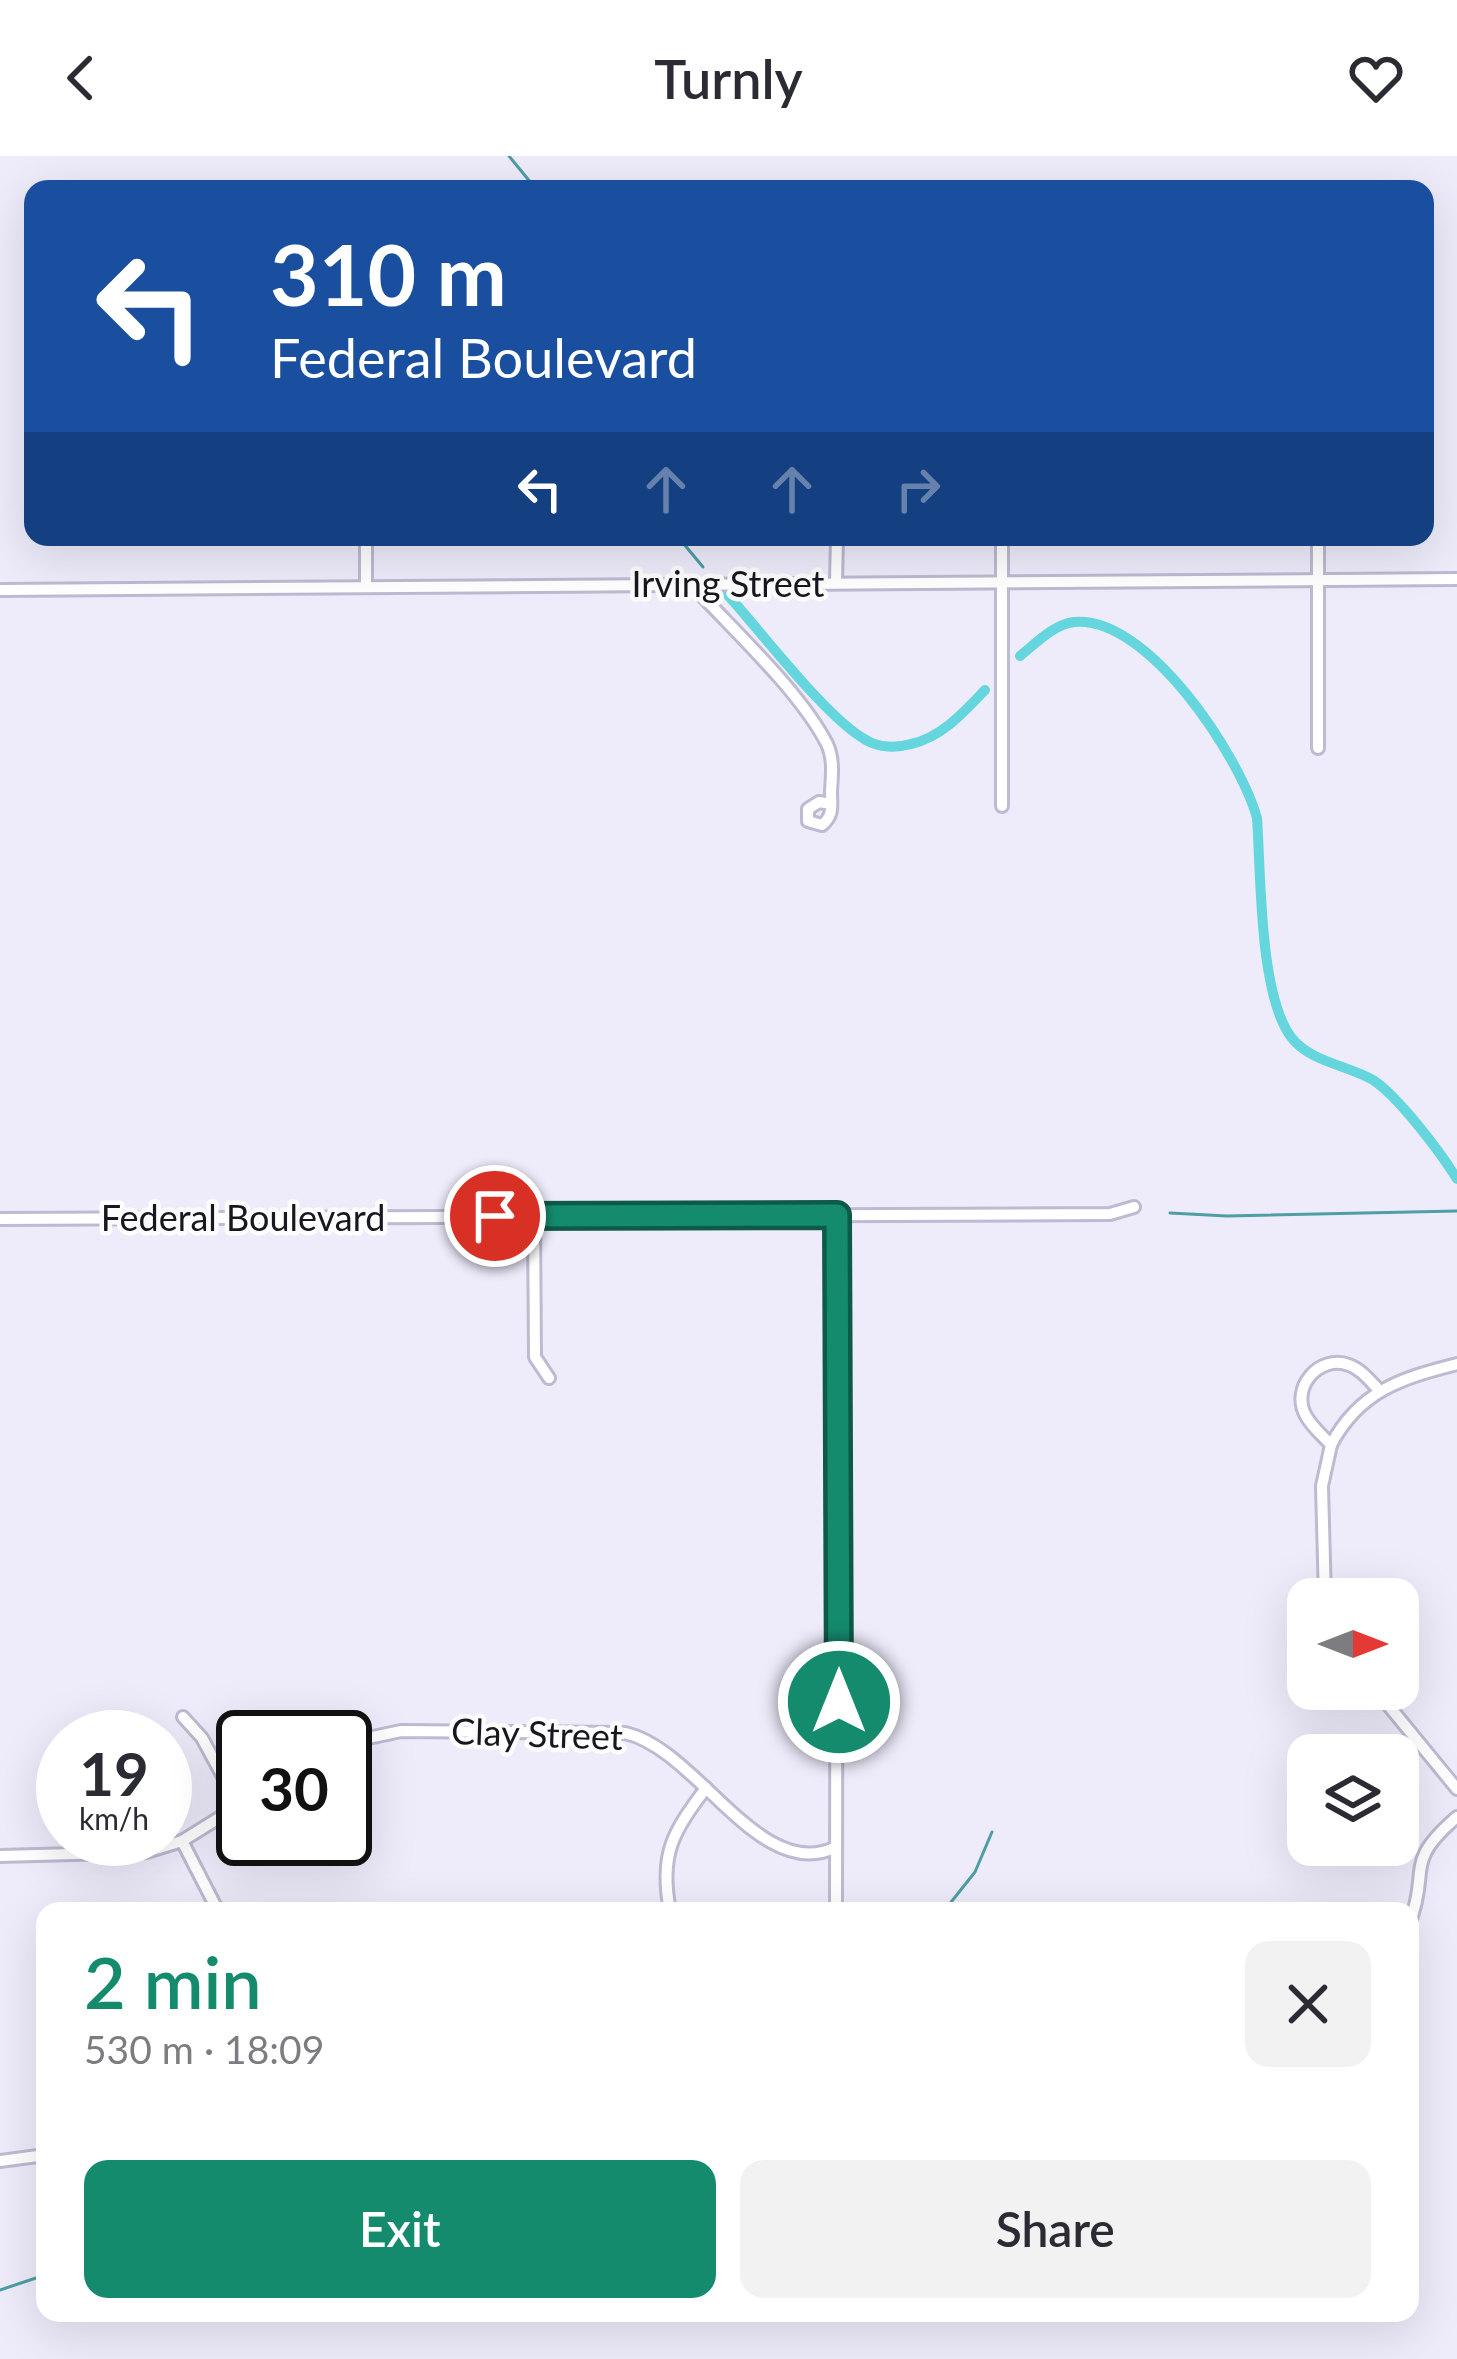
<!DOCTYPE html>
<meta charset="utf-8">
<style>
body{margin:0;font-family:Lato,sans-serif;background:#f2f2f3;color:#2b2b33;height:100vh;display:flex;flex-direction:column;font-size:45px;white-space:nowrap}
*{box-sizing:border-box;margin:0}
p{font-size:39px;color:#7c7c81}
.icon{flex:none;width:66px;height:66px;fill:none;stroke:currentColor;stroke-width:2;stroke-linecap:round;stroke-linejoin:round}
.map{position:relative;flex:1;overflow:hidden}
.drawer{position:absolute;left:36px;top:1746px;width:1383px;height:420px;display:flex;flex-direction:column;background:#fff;border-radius:24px;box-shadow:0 12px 48px #0002}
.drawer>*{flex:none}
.guide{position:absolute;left:24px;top:24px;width:1410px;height:366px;border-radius:24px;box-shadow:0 12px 48px #0002;background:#1a4fa0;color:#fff;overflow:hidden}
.needle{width:78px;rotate:90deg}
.controls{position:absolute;left:1287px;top:1422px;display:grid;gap:24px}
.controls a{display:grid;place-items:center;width:132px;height:132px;border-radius:24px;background:#fff;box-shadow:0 12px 48px #0002;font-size:60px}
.speed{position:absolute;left:36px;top:1554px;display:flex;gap:24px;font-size:60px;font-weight:700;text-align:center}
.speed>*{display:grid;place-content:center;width:156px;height:156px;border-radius:50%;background:#fff;box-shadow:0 12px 48px #0002;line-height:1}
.speed small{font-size:30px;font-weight:400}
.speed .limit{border:6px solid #111;border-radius:18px;background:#fff;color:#111}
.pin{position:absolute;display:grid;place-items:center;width:102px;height:102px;color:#fff;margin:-51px;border:6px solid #fff;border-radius:50%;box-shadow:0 3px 12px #0007}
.me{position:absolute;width:132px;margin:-66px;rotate:0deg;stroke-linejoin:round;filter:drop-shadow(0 0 9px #0008)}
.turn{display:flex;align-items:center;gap:42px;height:252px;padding:0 48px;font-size:54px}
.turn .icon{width:156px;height:156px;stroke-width:2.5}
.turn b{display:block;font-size:84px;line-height:102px}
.lanes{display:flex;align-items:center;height:114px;padding:0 48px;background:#0003;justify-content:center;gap:60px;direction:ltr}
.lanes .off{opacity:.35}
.round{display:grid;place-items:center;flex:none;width:126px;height:126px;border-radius:24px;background:#f2f2f3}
.summary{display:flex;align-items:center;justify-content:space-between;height:204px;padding:0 48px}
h1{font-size:72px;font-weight:600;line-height:90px;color:#158b6e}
.cta{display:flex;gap:24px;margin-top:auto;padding:24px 48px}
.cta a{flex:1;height:138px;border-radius:24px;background:#158b6e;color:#fff;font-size:48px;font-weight:600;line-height:138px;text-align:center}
.cta a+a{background:#f2f2f3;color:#2b2b33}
header{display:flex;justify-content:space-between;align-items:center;height:156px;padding:0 48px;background:#fff;font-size:54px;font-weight:600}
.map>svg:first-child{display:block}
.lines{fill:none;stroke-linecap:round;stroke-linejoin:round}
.stream{stroke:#4f9da5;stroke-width:3}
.canal{stroke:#66d6de;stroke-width:10}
.minor-casing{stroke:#bdbad2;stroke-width:16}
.minor{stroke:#fff;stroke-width:10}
.route-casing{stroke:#0e5a48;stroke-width:30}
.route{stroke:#158b6e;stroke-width:21}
.labels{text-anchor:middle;stroke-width:9;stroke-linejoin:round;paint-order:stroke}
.street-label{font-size:36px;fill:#181720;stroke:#fcfcfc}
</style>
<header><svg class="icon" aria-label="back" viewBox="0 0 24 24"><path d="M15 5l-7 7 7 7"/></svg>Turnly<svg class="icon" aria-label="heart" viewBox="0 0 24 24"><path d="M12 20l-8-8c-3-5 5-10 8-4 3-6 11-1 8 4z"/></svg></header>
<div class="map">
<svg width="1457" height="2203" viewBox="0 0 1457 2203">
<rect width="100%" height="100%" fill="#eeecfb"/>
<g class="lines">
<!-- stream -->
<g class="stream">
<polyline points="509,0 536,33"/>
<polyline points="678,381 703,411"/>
<polyline points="1170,1057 1227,1060 1457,1055"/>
<polyline points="944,1755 975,1716 992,1676"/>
<polyline points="0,2134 45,2119"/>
</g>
<!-- canal -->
<g class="canal">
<path d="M726,437C760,474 826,562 866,584C879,592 897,592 911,588C942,581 964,556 985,534"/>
<path d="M1020,500C1035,488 1054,468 1074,466C1148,459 1240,601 1257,662C1261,717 1259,838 1291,881C1310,906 1347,909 1373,924C1398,940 1441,997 1457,1023"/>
</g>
<!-- minor casing -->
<g class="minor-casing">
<g id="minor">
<polyline points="836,427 837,381"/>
<path d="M692,429C733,474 800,535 827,588C834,603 832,619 831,635C831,650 834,659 822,669L808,665V653L819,646L831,648"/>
<polyline points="366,431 366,381"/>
<polyline points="0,434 1457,423"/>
<polyline points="1318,592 1318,381"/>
<polyline points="1002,650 1002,381"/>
<polyline points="534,1060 535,1201 549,1222"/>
<polyline points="0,1063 1110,1058 1134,1051"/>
<path d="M1331,1289C1359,1235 1402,1222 1457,1208"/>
<path d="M1325,1443L1322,1330L1331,1289C1323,1280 1312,1271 1306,1260C1290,1232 1319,1198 1349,1209C1361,1213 1370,1225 1379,1234"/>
<polyline points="1375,1533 1457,1633"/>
<polyline points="183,1561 202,1582 239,1650"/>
<path d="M345,1587L401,1575L625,1577C697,1593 759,1726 834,1692"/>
<polyline points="182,1685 218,1755"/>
<polyline points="0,1700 146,1696 182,1685 243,1647"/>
<path d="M670,1755C659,1698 673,1676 706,1632"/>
<polyline points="836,1755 837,1059"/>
<path d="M1410,1766C1430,1713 1403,1707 1457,1661"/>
<polyline points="0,2005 45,1999"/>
</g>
</g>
<!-- minor -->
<use href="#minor" class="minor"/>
</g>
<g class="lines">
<!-- route casing -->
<g class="route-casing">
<polyline id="route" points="495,1060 837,1059 839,1546"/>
</g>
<!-- route -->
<use href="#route" class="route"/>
</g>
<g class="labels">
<!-- street labels -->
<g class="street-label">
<text x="728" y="441">Irving Street</text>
<text x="243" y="1075">Federal Boulevard</text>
<text transform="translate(537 1578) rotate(2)" y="13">Clay Street</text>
</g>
</g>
</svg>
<div class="controls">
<a><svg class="needle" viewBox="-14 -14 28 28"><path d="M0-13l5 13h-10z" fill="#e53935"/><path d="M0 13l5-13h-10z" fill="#7c7c81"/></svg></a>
<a><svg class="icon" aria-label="layers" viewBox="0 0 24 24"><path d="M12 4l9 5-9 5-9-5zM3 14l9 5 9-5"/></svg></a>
</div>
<div class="speed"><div>19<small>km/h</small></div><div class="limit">30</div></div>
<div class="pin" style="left:495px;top:1060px;background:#d93025"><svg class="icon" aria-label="arrive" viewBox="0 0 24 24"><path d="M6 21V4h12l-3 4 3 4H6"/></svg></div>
<svg class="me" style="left:839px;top:1546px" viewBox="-20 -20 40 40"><circle r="17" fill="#158b6e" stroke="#fff" stroke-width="3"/><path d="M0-11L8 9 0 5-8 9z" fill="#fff"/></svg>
<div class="guide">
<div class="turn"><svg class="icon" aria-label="left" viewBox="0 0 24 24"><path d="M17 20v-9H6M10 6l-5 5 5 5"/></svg><div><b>310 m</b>Federal Boulevard</div></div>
<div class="lanes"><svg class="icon" aria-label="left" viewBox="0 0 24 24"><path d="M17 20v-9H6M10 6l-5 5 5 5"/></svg><svg class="icon off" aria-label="ahead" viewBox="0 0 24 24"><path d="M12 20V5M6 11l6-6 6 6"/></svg><svg class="icon off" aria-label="ahead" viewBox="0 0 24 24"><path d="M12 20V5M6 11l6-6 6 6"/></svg><svg class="icon off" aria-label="right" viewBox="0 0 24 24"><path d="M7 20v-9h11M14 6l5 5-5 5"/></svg></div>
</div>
<section class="drawer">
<div class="summary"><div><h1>2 min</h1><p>530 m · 18:09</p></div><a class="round"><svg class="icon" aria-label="close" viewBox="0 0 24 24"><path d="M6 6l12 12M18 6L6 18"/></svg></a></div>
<div class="cta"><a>Exit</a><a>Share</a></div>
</section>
</div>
